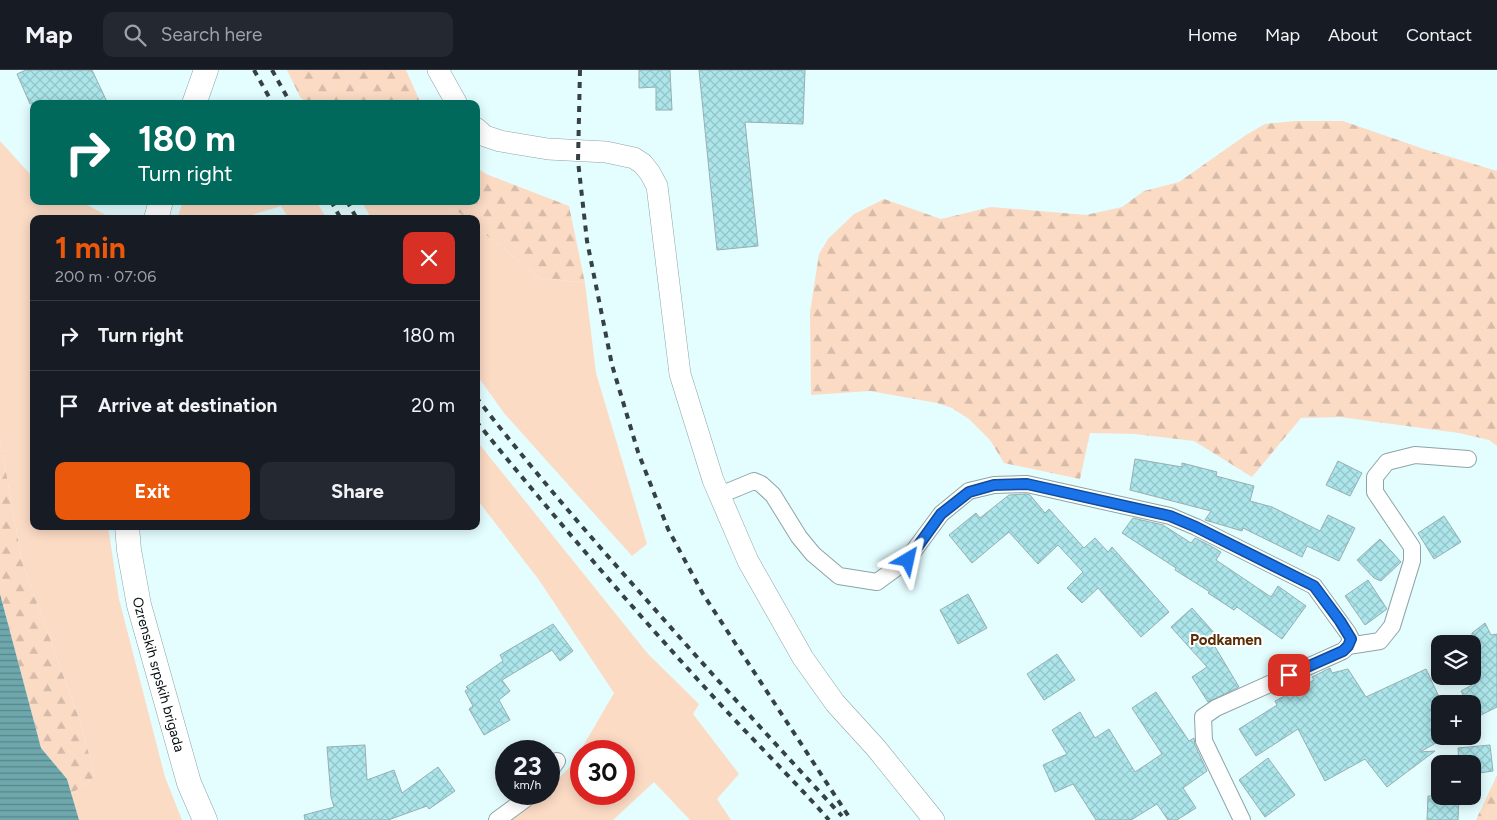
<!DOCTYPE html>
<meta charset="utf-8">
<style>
body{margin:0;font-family:Figtree,sans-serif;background:#242831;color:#f1f3f6;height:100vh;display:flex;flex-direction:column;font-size:19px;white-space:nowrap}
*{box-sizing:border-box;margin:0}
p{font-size:16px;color:#9ea1a6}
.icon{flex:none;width:28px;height:28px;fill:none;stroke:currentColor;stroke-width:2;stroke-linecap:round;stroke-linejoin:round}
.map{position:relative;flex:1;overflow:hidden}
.side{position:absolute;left:30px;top:145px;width:450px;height:315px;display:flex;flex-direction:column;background:#171b24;border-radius:10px;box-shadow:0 2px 12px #0003}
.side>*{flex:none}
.hud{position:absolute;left:30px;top:30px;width:450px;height:105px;border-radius:10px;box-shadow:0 2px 12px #0003;background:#00695c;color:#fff;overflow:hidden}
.buttons{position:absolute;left:1431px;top:565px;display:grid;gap:10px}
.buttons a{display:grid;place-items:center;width:50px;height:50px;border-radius:10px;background:#171b24;box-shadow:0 2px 12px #0003;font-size:25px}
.speed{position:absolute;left:495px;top:670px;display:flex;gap:10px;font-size:25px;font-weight:700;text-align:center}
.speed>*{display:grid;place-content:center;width:65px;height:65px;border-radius:50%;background:#171b24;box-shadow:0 2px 12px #0003;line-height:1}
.speed small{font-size:12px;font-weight:400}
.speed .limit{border:8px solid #d22;background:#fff;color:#111}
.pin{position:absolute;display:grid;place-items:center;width:42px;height:42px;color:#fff;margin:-21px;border-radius:10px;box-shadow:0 2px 8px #0006}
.me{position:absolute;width:55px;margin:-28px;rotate:36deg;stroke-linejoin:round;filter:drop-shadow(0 0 4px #0008)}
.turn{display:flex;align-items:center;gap:18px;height:105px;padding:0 25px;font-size:22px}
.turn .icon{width:65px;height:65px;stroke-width:2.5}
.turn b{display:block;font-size:35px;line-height:42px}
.round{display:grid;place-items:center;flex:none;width:52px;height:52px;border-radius:10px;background:#242831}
.overview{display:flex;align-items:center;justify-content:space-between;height:85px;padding:0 25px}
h1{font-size:30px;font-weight:700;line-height:38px;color:#ea580c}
.primary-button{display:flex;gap:10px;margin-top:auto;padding:10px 25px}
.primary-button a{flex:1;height:58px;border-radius:10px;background:#ea580c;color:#fff;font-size:20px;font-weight:700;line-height:58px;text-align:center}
.primary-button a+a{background:#242831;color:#f1f3f6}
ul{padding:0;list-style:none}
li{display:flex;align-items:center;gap:15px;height:70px;padding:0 25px;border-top:1px solid #363941}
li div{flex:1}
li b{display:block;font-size:19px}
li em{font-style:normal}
header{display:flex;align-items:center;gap:30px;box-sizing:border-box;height:70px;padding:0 25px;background:#171b24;border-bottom:1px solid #363941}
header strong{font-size:24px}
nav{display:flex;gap:28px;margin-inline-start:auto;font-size:18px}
.search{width:350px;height:45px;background:#242831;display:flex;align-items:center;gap:12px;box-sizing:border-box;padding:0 18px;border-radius:10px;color:#9ea1a6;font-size:19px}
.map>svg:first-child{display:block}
.grass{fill:#fcdbc5;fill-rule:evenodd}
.forest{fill:url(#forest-firs)}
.water{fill:url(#water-rules)}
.building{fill:url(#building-cross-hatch);stroke:#98afb1}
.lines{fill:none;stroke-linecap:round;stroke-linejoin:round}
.minor-casing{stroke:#8da4a6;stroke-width:18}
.tertiary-casing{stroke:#8da4a6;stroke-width:22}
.secondary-casing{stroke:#8da4a6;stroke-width:25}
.minor{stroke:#fff;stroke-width:16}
.tertiary{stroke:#fff;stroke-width:21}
.secondary{stroke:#fff;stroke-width:24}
.rail{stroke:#354142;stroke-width:4;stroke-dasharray:6 6;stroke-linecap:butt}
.route-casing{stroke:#114b97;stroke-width:12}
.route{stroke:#1a73e8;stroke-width:9}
.labels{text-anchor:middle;stroke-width:4;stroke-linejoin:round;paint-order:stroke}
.street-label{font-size:14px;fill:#070f10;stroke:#fff}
.neighbourhood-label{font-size:15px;font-weight:bold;fill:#592e07;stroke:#fff}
</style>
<header>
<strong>Map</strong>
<div class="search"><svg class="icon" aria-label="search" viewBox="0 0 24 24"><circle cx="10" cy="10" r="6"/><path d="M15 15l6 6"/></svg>Search here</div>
<nav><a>Home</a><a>Map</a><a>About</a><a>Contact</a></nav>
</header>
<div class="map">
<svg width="1497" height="750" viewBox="0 0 1497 750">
<defs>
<pattern id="forest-firs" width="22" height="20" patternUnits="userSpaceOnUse" patternTransform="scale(1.25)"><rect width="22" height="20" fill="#fcdbc5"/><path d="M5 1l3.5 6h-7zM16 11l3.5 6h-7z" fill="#d6bba8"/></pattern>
<pattern id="water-rules" width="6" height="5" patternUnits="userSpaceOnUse" patternTransform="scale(1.25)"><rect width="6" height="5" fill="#6ea7ac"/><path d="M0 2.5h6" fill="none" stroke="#58868b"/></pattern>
<pattern id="building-cross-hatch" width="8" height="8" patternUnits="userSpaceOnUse" patternTransform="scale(1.25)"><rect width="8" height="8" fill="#ace6eb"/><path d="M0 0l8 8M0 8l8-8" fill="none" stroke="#92c4c8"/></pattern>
</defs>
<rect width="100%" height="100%" fill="#e4fdff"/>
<!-- grass -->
<g class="grass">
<polygon points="0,71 30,104 34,106 34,131 80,131 104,144 107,149 34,149 34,456 108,456 119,529 165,707 182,750 79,750 71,724 95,707 81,654 22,492 0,368"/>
<polygon points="183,131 316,131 327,149 289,149 281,136 239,149 177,149"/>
<polygon points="361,131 445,131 467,149 372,149"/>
<polygon points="476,157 540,208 585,213 596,303 647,474 632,486 504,343 476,304"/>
<path d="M476,370L648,584L699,634L693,644L739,704L717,729L731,750H690L654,712L613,750H509L533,733L543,724H549V718L572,695L614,623L539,510L476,428ZM581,681H624V724H581Z"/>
</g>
<!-- forest -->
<g class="forest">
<polygon points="287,0 406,0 421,34 308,34 300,27"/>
<polygon points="1295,51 1343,51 1424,79 1497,101 1497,376 1489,370 1459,363 1340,347 1301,348 1252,407 1194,371 1135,364 1090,363 1080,409 1004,393 990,370 969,349 952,338 937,333 870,321 811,325 810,242 819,184 828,169 854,144 884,129 941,149 991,137 1086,145 1122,137 1144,121 1179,112 1246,65 1265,54"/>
<polygon points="476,97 486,104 569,136 585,213 540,208 476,157 476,149 467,149 445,131 476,131"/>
<polygon points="0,368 22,492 81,654 95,707 71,724 67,709 41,678 0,524"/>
<polygon points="1497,705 1497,750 1476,750"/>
</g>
<!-- water -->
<polygon class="water" points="0,524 41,678 67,709 79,750 0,750"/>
<!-- building -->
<g class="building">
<polygon points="26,0 92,0 108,34 30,34 17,4"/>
<polygon points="639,0 670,0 672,40 656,40 656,17 639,18"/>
<polygon points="699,0 805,0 803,54 745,52 758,176 717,180"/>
<polygon points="1135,389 1182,397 1182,393 1217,402 1216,406 1254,416 1250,431 1272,437 1320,461 1328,445 1355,458 1339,491 1307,476 1302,487 1243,458 1242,461 1205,450 1211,441 1130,420"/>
<polygon points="1338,391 1362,403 1350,426 1326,415"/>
<polygon points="1026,424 1030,425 1045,443 1049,439 1084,478 1095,468 1108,482 1112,477 1169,542 1141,567 1098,518 1082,533 1067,518 1083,502 1058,475 1038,494 1009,462 972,493 949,465 976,443 980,448 1009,425"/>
<polygon points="1444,446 1461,472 1434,489 1418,463"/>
<polygon points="1133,448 1163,455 1191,473 1195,468 1209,475 1221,482 1216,490 1271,527 1278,516 1306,536 1282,569 1237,537 1234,540 1208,523 1210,522 1175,500 1176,498 1122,463"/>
<polygon points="1380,469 1401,492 1381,511 1374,508 1357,490"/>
<polygon points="1368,510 1387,539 1365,555 1345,526"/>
<polygon points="968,524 987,558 958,574 940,540"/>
<polygon points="1192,538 1216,565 1211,570 1239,617 1208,632 1192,607 1207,597 1171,557"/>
<polygon points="1485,553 1491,565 1497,564 1497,637 1475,648 1472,642 1472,634 1468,634 1461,621 1472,615 1472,563"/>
<polygon points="553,554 573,581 560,591 552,580 502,610 510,621 499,630 510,650 484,665 469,639 473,636 465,621 468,619 466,617 503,591 500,585"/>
<polygon points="1057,584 1075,610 1044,630 1027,604"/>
<polygon points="1330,598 1332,603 1348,599 1366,627 1426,599 1440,629 1440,666 1448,666 1420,682 1435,681 1387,717 1365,689 1325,711 1298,659 1256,686 1239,659 1277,635 1275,631 1314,610 1312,607"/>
<polygon points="1156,622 1189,671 1194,668 1195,675 1207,701 1183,718 1196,738 1177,750 1168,750 1157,734 1131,750 1096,750 1073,714 1055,722 1043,695 1067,684 1052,660 1080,642 1095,668 1109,659 1135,702 1162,684 1132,638"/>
<polygon points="365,675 367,710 394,700 402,723 438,697 455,721 429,739 427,736 388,750 305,750 304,745 334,737 331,727 327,677"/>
<polygon points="1490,675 1493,701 1472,704 1472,694 1459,694 1458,678"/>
<polygon points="1268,688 1295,725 1265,747 1239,710"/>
<polygon points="1428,726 1459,726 1458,750 1427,750"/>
</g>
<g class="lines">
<!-- minor casing -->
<g class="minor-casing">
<g id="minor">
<polyline points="720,425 754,411 761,414 773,425 799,467 813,484 839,506 877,512 907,490 941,444 969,421 994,415 1027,414 1170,446 1196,457 1314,516 1348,563 1351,569 1348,576 1343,581 1216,638 1203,647 1204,671 1242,750"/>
<polyline points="1348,576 1380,571 1392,556 1412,491 1412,477 1375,422 1375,407 1387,392 1415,385 1468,389"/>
<polyline points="549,702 557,691"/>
<polyline points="497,750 524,730 530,724"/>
</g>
</g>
<!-- tertiary casing -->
<g class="tertiary-casing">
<g id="tertiary">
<polyline points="438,0 457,34"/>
<polyline points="476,58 485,66 500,71 548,79 606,82 634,88 643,94 650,103 657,116 659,132 680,304 713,410 748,491 803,588 835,633 876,678 934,750"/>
</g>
</g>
<!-- secondary casing -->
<g class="secondary-casing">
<g id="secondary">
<polyline points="194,34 206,0"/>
<polyline points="156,149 161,131"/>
<path id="s1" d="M127,456L129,480L139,535L189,713L205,750"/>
</g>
</g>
<!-- minor -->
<use href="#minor" class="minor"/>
<!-- tertiary -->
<use href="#tertiary" class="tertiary"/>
<!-- secondary -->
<use href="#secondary" class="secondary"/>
<!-- rail -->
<g class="rail">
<polyline points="254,0 273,34"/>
<polyline points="272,0 291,34"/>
<polyline points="580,0 578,91 587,171 612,295 638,382 668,459 703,524 851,750"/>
<polyline points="331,131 341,149"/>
<polyline points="347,131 357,149"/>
<path d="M476,327C529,396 586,462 644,527C709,601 775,674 842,746"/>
<path d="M476,351C558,452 644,552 733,648C765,682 798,715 829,750"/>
</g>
</g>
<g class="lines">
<!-- route casing -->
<g class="route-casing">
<polyline id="route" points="908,490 941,444 969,422 994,415 1027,414 1170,446 1196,457 1314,516 1340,551 1351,569 1348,576 1343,581 1289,605"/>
</g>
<!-- route -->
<use href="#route" class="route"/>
</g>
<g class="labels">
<!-- street labels -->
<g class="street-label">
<text dy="5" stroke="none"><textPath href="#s1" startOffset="152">Ozrenskih srpskih brigada</textPath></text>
</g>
<!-- neighbourhood labels -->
<g class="neighbourhood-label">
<text x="1226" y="575">Podkamen</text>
</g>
</g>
</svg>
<div class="buttons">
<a><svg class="icon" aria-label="layers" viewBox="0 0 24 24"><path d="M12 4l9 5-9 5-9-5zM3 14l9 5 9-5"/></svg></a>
<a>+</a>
<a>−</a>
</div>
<div class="speed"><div>23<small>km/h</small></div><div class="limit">30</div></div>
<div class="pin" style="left:1289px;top:605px;background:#d93025"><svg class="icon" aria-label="arrive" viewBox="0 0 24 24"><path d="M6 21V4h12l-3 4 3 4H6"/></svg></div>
<svg class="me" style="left:908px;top:490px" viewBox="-20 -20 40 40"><path d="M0-17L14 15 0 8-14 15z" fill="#1a73e8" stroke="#fff" stroke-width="4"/></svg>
<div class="hud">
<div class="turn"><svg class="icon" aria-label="right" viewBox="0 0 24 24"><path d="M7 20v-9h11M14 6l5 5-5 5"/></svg><div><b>180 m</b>Turn right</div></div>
</div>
<section class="side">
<div class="overview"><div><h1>1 min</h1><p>200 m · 07:06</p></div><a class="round" style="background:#d93025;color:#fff"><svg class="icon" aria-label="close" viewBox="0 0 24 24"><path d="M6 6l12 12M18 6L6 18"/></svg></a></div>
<ul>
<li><svg class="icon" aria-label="right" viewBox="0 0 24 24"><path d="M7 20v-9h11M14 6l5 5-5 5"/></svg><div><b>Turn right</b></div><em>180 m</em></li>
<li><svg class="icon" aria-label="arrive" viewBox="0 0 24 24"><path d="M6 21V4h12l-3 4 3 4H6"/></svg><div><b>Arrive at destination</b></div><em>20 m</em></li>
</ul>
<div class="primary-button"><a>Exit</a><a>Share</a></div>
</section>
</div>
